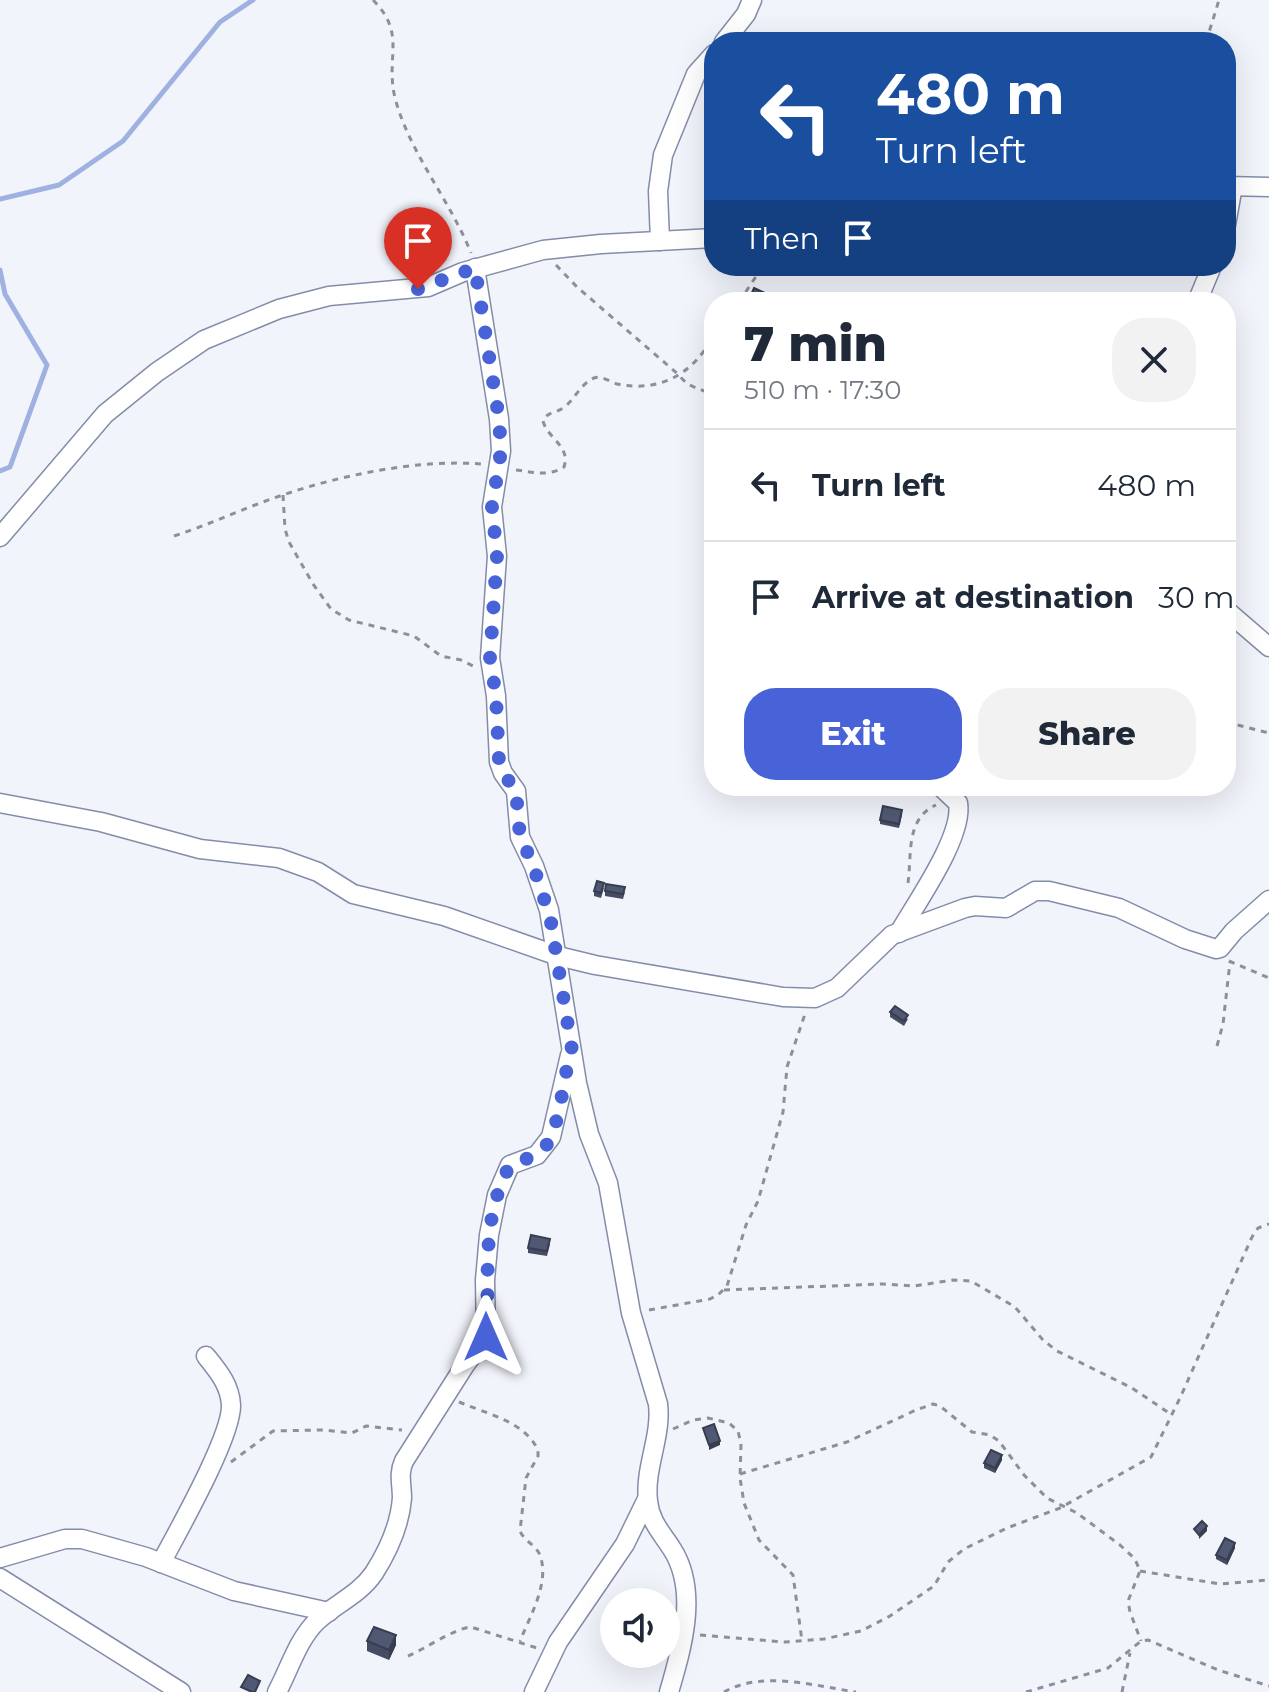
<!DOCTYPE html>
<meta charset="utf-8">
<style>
body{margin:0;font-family:Montserrat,sans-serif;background:#f2f2f3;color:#1f2937;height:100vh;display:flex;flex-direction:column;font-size:30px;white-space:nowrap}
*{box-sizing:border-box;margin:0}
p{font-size:26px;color:#747a83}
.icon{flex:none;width:44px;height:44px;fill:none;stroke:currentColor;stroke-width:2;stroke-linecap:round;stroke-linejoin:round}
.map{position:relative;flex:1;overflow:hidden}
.details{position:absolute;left:704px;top:292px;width:532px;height:504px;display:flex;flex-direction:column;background:#fff;border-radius:32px;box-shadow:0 8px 32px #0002}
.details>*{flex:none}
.hud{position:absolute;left:704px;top:32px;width:532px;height:244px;border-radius:32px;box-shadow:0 8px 32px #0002;background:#1a4fa0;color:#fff;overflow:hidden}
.fabs{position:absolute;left:600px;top:1588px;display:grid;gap:16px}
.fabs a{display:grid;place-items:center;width:80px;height:80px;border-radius:50%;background:#fff;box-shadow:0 8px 32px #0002;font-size:40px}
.pin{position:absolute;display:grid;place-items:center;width:68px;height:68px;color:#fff;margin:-82px -34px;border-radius:50% 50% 50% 0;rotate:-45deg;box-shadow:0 0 8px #0007}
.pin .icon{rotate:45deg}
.me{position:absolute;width:88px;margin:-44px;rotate:0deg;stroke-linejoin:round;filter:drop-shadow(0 0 6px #0008)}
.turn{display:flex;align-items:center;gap:28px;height:168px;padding:0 40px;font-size:36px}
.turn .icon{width:104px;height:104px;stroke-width:2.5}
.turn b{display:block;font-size:56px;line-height:68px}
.then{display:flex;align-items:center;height:76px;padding:0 40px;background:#0003;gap:16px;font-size:30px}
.round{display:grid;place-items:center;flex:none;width:84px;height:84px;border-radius:32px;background:#f2f2f3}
.overview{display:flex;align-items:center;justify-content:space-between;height:136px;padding:0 40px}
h1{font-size:48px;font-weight:800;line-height:60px}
.primary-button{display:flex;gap:16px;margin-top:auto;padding:16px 40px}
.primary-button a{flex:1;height:92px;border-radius:32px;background:#4763d7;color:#fff;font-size:32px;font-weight:800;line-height:92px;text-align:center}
.primary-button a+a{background:#f2f2f3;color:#1f2937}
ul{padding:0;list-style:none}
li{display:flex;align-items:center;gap:24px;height:112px;padding:0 40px;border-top:2px solid #e0e1e3}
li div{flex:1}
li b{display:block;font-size:30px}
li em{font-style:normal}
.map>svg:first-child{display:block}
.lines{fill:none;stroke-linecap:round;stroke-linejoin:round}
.stream{stroke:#9fb1e1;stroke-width:5}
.minor-casing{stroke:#838daa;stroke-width:21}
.path{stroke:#8c909a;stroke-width:3;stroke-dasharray:6 6;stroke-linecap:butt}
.minor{stroke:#fff;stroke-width:18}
.wall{fill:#454d63}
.shaded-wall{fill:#383e50}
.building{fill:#505973;stroke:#383e50;stroke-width:2}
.route{stroke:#4763d7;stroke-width:14;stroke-dasharray:0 25.2}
</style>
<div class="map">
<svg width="1269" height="1692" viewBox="0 0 1269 1692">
<rect width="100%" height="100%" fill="#f2f4fb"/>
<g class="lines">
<!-- stream -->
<g class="stream">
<polyline points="0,199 59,185 123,141 220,22 253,0"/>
<polyline points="0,270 5,294 47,365 10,467 0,471"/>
</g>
<!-- minor casing -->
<g class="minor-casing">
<g id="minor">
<polyline points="724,42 746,14 752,0"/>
<polyline points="1226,186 1269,187"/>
<polyline points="1226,225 1233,186"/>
<polyline points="660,241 658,191 663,155 696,74 714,54"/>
<path d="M475,268L499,419L501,451L492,507L497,556L490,658L496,696L499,762L503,773L516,791L520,837L534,866L549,910L577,1083L589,1134L608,1183L631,1313L658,1404C662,1437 644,1468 648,1501C650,1522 662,1533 672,1549C699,1591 682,1648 669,1692"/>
<polyline points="1197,302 1212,266"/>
<polyline points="0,537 105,414 157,372 204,340 279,309 329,296 428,287 463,272 543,250 601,244 714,238"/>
<polyline points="1226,610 1269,647"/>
<polyline points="0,803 101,822 200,849 279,858 318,872 353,894 444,916 558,956 595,965 783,997 815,998 837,988 892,935 965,908 975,906 1006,908 1035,891 1049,891 1119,908 1185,939 1216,949 1220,948 1234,931 1269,900"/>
<path d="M899,933C916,903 964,836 958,803L940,786"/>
<polyline points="0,1558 65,1539 82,1539 146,1557 234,1591 329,1612"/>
<path d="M161,1563C178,1531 232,1436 231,1405C230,1385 218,1371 206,1356"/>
<polyline points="0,1578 181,1692"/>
<path d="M277,1692C289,1670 298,1639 317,1621C335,1604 359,1595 374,1573C388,1551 400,1524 402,1498C402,1484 398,1474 404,1461L465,1365L486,1337L485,1280L489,1235L497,1195L510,1165L537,1155L551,1137L570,1055"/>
<polyline points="534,1692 558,1642 625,1544 647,1499"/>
</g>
</g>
<!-- path -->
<g class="path">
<path d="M373,0C407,34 385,57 395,98C410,154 450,200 471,253"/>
<polyline points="1206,42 1219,0"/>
<path d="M556,265L577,287L679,375C691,391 701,386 714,397"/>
<polyline points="739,302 763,266"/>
<path d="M516,470C533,472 548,477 564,467C571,446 547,438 543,421C548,411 554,414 563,408C574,401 580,384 594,378C601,375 610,382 617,384C661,393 694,373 714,335"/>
<polyline points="283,495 285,529 289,542 313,584 331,609 349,620 414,636 441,656 461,660 475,667"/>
<path d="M174,536C211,524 246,507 283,495C341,475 419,459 481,464"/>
<polyline points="1226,722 1269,733"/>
<path d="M908,883C912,855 905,819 936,805"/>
<polyline points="1229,961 1269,978"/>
<polyline points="1217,1046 1223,1024 1230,962"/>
<polyline points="724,1290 883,1284 914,1286 953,1280 971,1281 1015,1307 1043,1340 1057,1351 1132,1388 1172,1415"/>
<polyline points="649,1310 710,1299 718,1295 727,1286 746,1225 758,1201 783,1112 787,1067 805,1014"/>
<path d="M459,1402C487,1414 524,1421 538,1450V1456L526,1478L520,1531C524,1541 535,1544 540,1555C550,1583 530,1616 520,1641"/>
<polyline points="673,1429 693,1420 708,1418 729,1423 738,1431 741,1444 740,1478 744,1503 759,1540 793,1575 802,1641"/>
<polyline points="231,1462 273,1431 323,1430 352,1433 366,1426 402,1430"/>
<polyline points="740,1474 847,1442 916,1410 933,1404 940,1406 972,1432 990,1435 999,1441 1024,1475 1047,1498 1077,1513 1120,1545 1135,1559 1140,1571 1128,1601 1130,1612 1141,1641"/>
<polyline points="1140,1571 1220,1584 1269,1580"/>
<polyline points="700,1635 785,1642 824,1639 861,1631 890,1616 934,1586 948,1562 964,1549 1007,1528 1060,1508 1151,1457 1180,1398 1252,1237 1258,1228 1269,1224"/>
<path d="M408,1656C425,1649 455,1628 471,1627L537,1648"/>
<path d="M724,1692C763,1670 815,1686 856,1692"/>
<polyline points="1026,1692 1108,1668 1141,1641 1148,1640 1218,1670 1269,1686"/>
<polyline points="1122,1692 1130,1653"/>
</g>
<!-- minor -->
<use href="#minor" class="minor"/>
</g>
<!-- wall -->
<g class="wall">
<polygon points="902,815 899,828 880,824 880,820"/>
<polygon points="604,888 601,898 594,896 594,891"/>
<polygon points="605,891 625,892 623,899 605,896"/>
<polygon points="890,1012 908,1019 904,1026 890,1017"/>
<polygon points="550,1244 547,1256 528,1253 528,1248"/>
<polygon points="1002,1460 995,1473 984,1468 984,1463"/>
<polygon points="1235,1548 1227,1565 1216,1559 1216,1555"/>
<polygon points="367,1641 396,1645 389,1660 367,1651"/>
</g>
<!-- shaded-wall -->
<g class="shaded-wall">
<polygon points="720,1441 720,1445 709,1450 709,1445"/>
<polygon points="1002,1455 1002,1460 995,1473 995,1468"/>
<polygon points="1207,1526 1207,1531 1199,1539 1199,1535"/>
<polygon points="1235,1543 1235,1548 1227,1565 1227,1560"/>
<polygon points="396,1635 396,1645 389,1660 389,1650"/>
</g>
<!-- building -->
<g class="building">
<polygon points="754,288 765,293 762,302 748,302"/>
<polygon points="883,806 902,810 899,824 880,820"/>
<polygon points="597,881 604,883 601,893 594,891"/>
<polygon points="606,884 625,887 623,894 605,891"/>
<polygon points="895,1006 908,1015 904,1021 890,1012"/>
<polygon points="531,1235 550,1239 547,1251 528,1248"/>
<polygon points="714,1424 720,1441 709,1445 703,1428"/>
<polygon points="991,1450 1002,1455 995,1468 984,1463"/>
<polygon points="1202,1521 1207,1526 1199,1535 1194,1529"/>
<polygon points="1225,1538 1235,1543 1227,1560 1216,1555"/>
<polygon points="374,1627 396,1635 389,1650 367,1641"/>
<polygon points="248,1675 260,1681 255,1692 252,1692 241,1687"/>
</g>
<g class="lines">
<!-- route -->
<path class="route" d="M418,289L475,268L499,419L501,451L492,507L497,556L490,658L496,696L499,762L503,773L516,791L520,837L534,866L540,890L549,910L572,1050C562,1075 561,1138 539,1153C531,1158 519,1161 510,1165C479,1223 491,1276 486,1337"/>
</g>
</svg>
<div class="fabs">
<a><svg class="icon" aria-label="sound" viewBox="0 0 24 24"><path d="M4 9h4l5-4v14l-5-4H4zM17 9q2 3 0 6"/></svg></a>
</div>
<div class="pin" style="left:418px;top:289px;background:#d93025"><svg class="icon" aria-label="arrive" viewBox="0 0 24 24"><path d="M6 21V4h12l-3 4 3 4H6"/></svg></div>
<svg class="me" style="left:486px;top:1337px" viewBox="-20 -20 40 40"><path d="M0-17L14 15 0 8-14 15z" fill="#4763d7" stroke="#fff" stroke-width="4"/></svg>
<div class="hud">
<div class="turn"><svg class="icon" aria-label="left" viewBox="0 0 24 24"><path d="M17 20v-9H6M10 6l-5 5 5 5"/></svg><div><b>480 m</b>Turn left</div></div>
<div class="then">Then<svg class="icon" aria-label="arrive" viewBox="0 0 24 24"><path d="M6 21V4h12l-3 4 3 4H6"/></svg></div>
</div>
<section class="details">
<div class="overview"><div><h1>7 min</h1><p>510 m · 17:30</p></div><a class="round"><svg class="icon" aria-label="close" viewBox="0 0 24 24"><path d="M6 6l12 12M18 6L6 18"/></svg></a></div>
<ul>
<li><svg class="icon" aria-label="left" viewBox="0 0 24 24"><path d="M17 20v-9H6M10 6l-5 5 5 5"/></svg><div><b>Turn left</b></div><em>480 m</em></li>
<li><svg class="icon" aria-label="arrive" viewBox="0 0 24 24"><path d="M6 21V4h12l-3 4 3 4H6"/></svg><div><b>Arrive at destination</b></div><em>30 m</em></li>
</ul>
<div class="primary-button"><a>Exit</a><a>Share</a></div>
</section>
</div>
